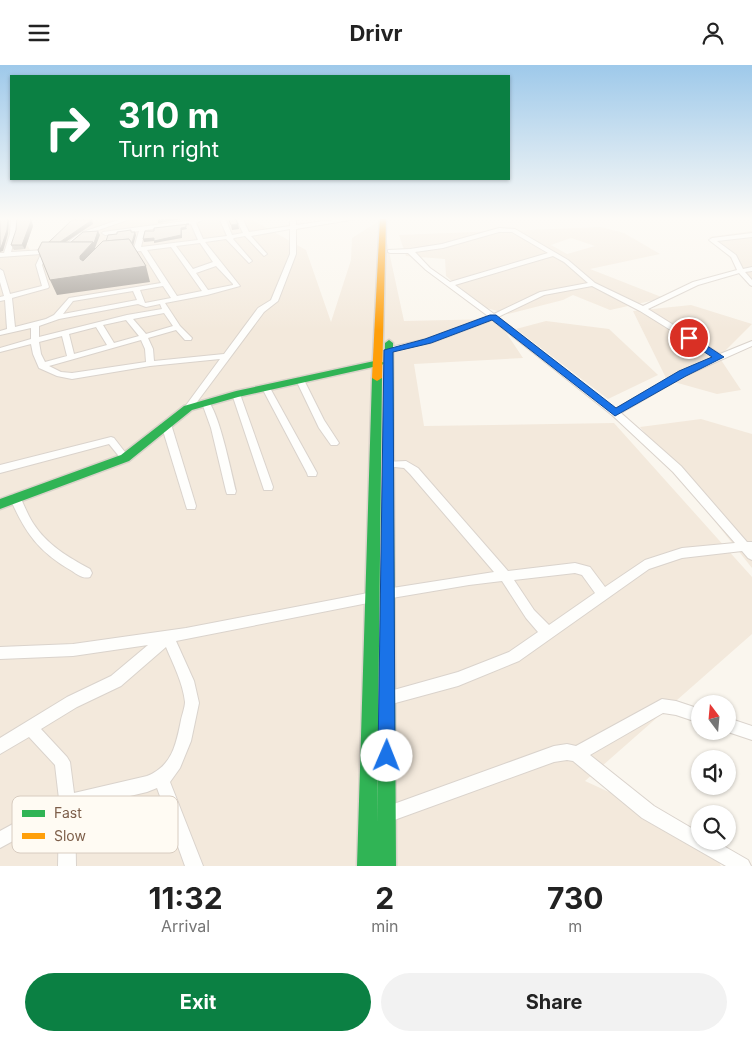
<!DOCTYPE html>
<style>
body{margin:0;font-family:Inter,sans-serif;background:#f2f2f2;color:#222;height:100vh;display:flex;flex-direction:column;font-size:19px;white-space:nowrap}
*{box-sizing:border-box;margin:0}
p{font-size:16px;color:#767676}
.icon{flex:none;width:28px;height:28px;fill:none;stroke:currentColor;stroke-width:2;stroke-linecap:round;stroke-linejoin:round}
.map{position:relative;height:801px;overflow:hidden}
.drawer{display:flex;flex-direction:column;background:#fff;flex:1}
.drawer>*{flex:none}
.banner{position:absolute;left:10px;top:10px;width:500px;height:105px;border-radius:0px;box-shadow:0 1px 4px #0004;background:#0b8043;color:#fff;overflow:hidden}
.needle{width:32px;rotate:344deg}
.tools{position:absolute;left:691px;top:630px;display:grid;gap:10px}
.tools a{display:grid;place-items:center;width:45px;height:45px;border-radius:50%;background:#fff;box-shadow:0 1px 4px #0004;font-size:25px}
.pin{position:absolute;display:grid;place-items:center;width:42px;height:42px;color:#fff;margin:-21px;border:2px solid #fff;border-radius:50%;box-shadow:0 1px 5px #0007}
.me{position:absolute;width:55px;margin:-28px;rotate:1deg;stroke-linejoin:round;filter:drop-shadow(0 0 4px #0008)}
.turn{display:flex;align-items:center;gap:18px;height:105px;padding:0 25px;font-size:22px}
.turn .icon{width:65px;height:65px;stroke-width:2.5}
.turn b{display:block;font-size:35px;line-height:42px}
.eta{display:flex;justify-content:space-evenly;align-items:center;height:85px;text-align:center}
.eta b{font-size:30px;font-weight:700;line-height:35px}
.button{display:flex;gap:10px;margin-top:auto;padding:10px 25px}
.button a{flex:1;height:58px;border-radius:30px;background:#0b8043;color:#fff;font-size:20px;font-weight:700;line-height:58px;text-align:center}
.button a+a{background:#f2f2f2;color:#222}
header{display:flex;justify-content:space-between;align-items:center;height:65px;padding:0 25px;background:#fff;font-size:22px;font-weight:700}
.map>svg:first-child{display:block}
.residential{fill:#f3e9dc;fill-rule:evenodd}
.lines{fill:none;stroke-linecap:round;stroke-linejoin:round}
.street-casing{stroke:#dad3cc;stroke-width:2}
.fast-casing{stroke:#dad3ca;stroke-width:3}
.slow-casing{stroke:#dad3ca;stroke-width:3}
.street{fill:#fefefc;fill-rule:evenodd}
.fast{fill:#30b455;fill-rule:evenodd}
.slow{fill:#ff9f0a;fill-rule:evenodd}
.wall{fill:#c7c0b7}
.shaded-wall{fill:#a29c95}
.building{fill:#e7dfd5;stroke:#a29c95}
.route{fill:#1a73e8;stroke:#114b97}
.key{fill:#fffbf3;stroke:#d8ccc0;stroke-width:1}
.key-label{font-size:14px;fill:#7d5e49}
</style>
<header><svg class="icon" aria-label="menu" viewBox="0 0 24 24"><path d="M4 6h16M4 12h16M4 18h16"/></svg>Drivr<svg class="icon" aria-label="person" viewBox="0 0 24 24"><circle cx="12" cy="8" r="4"/><path d="M4 21q1-7 8-7t8 7"/></svg></header>
<div class="map">
<svg width="752" height="801" viewBox="0 0 752 801">
<rect width="100%" height="100%" fill="#faf6ee"/>
<!-- residential -->
<g class="residential">
<polygon points="0,153 11,154 32,188 75,157 152,153 249,153 306,185 331,257 351,195 352,173 382,154 404,256 497,254 523,293 414,299 424,361 614,358 752,512 752,569 585,716 700,769 700,776 706,776 721,801 0,801"/>
<path d="M601,162L624,168L660,189L590,204L664,233L610,245L573,230L563,235L508,249L483,242L446,211L445,194L406,191L399,170ZM571,173L595,181L567,189L551,180Z"/>
<polygon points="752,166 752,215 709,172"/>
<polygon points="691,240 752,259 719,292 741,325 717,329 667,315 633,246"/>
<polygon points="546,256 609,264 658,310 608,334 516,264"/>
<polygon points="701,354 752,369 752,503 640,362"/>
</g>
<g class="lines">
<!-- street casing -->
<g class="street-casing">
<g id="street">
<path d="M11,153H17L16,169L11,187L45,185L54,187L47,189L42,200L49,222L48,223L12,233L15,262L46,254L54,250L69,233L161,218L141,186L123,188L120,186L134,183L139,166L105,170L102,168L103,167L207,153L196,158L203,174L227,171L219,153H225L232,170L243,168L236,153H242L249,167L290,161V153H296V160L346,153H362L296,164V189L293,197L278,236L264,247L191,345L188,346L184,343L220,294L150,301L72,314L57,311L39,303L33,289L31,279L0,287V283L31,274V263L0,270V266L7,264L5,235L0,236V232L4,231L0,217V204L3,206L10,229L42,221L36,200L41,189L0,192V188H4L10,169ZM191,159L198,175L141,182L145,165ZM290,164V189L271,235L258,243L224,289L154,296L153,284L148,273L176,265L185,275H191L192,273L180,261L165,238L207,230L240,221L205,177L226,174L249,198L252,196L233,174L234,173L245,171L264,191L267,189L251,171ZM200,178L213,197L193,204L176,181ZM171,182L202,226L177,231L147,185ZM216,201L233,219V220L208,225L196,208ZM163,221L171,233L145,238L140,225ZM133,226L137,235L63,249L73,236ZM138,239L146,242L160,239L162,244L127,250L39,272V261L59,254ZM164,248L173,261L146,269L133,254ZM126,255L139,271L114,278L103,260ZM96,262L107,280L74,289L69,269ZM62,271L67,291L45,297L41,289L39,277ZM141,275L145,284L146,297L72,308L61,307L49,301Z"/>
<polygon points="124,153 133,153 84,170 63,186 58,185 80,168"/>
<path d="M499,163L515,164L568,195L595,218L643,241L693,217L737,205L731,192L709,175L712,173L752,168V172L717,176L736,190L743,204L752,202V206L745,207L752,215V221L750,220L739,208L736,209L698,220L648,244L720,289L752,276V281L685,311L621,348L681,401L747,477H752V495L748,493L742,486L682,493L649,504L519,596L458,621L388,640L383,638L381,633L383,628L458,607L509,587L538,567L526,553L502,516L469,520L386,534L382,533L380,529L382,525L386,524L494,507L410,409L404,403L385,401L384,399L385,397L406,396L418,403L508,506L575,498L590,502L605,522L645,495L682,483L735,478L673,407L612,350L492,255L431,278L386,287V283L426,274L488,251L426,205L408,188H390L388,187V185L410,184L442,179ZM499,167H512L548,188L450,217L430,203L415,187L443,183ZM553,191L564,197L588,218L540,227L494,249L455,220ZM592,221L640,246L714,292L679,307L615,344L498,252L544,230ZM575,508L582,510L595,528L549,560L534,545L514,515Z"/>
<polygon points="300,312 304,315 324,355 339,378 337,380 331,380 319,363 296,315"/>
<polygon points="266,320 270,323 317,408 316,411 308,411 307,408 262,323"/>
<polygon points="236,326 240,329 273,422 272,425 264,425 232,329"/>
<path d="M206,335C218,340 232,411 236,426L235,429H227L226,426L211,363L202,338Z"/>
<polygon points="166,356 171,359 196,441 195,444 187,444 186,441 161,359"/>
<polygon points="111,372 114,373 128,391 130,393 128,395 122,395 109,379 0,408 0,400"/>
<path d="M15,429L19,430C24,439 27,449 33,458C47,480 68,492 90,504L92,508L90,512C83,514 78,510 72,506C39,487 25,468 10,433L11,430Z"/>
<path d="M373,527L377,528L379,532L377,536L373,537L176,576L194,616L199,638L191,676L180,703L170,717L203,801H185L157,723L147,727L75,744L76,801H58L59,751L0,783V766L59,734L55,700L29,672L0,689V673L67,632L111,611L148,580L73,591L0,594V582L73,579L186,563ZM166,582C173,599 183,618 185,637C185,642 182,650 181,655C176,680 172,701 147,711L74,728L70,697L67,692L41,664L77,642L121,621Z"/>
<polygon points="662,634 676,636 700,644 700,658 676,650 663,648 590,690 654,741 700,768 700,776 715,776 748,795 751,801 726,801 642,753 573,696 567,695 554,697 386,758 380,756 378,750 380,744 554,681 567,679 576,681"/>
<polygon points="728,653 752,661 752,675 725,666 728,666"/>
</g>
</g>
<!-- fast casing -->
<g class="fast-casing">
<g id="fast">
<polygon points="389,275 393,278 396,801 357,801 372,313 377,310 382,313 377,759 385,278"/>
<polygon points="379,295 384,298 382,300 238,332 192,345 129,396 0,444 0,434 121,390 184,341 236,326"/>
</g>
</g>
<!-- slow casing -->
<g class="slow-casing">
<polygon id="slow" points="380,153 386,153 382,313 377,316 372,313"/>
</g>
<!-- street -->
<use href="#street" class="street"/>
<!-- fast -->
<use href="#fast" class="fast"/>
<!-- slow -->
<use href="#slow" class="slow"/>
</g>
<!-- wall -->
<polygon class="wall" points="33,161 25,184 14,185 11,180"/>
<!-- shaded-wall -->
<g class="shaded-wall">
<polygon points="8,153 9,155 8,169 3,186 0,187 0,183"/>
<polygon points="30,153 31,153 33,161 25,184 22,180"/>
<polygon points="174,153 189,153 158,158 158,155"/>
<polygon points="92,155 93,159 55,184 54,181"/>
<polygon points="238,159 239,164 232,165 231,160"/>
<polygon points="186,162 187,164 182,165 182,173 154,178 154,176 144,177 143,174 181,163"/>
<polygon points="98,166 100,170 95,183 98,192 146,201 150,217 57,230 50,215 80,194 80,191 93,177"/>
<polygon points="135,167 136,170 133,181 132,178"/>
</g>
<!-- building -->
<g class="building">
<polygon points="0,153 8,153 7,165 1,183 0,183"/>
<polygon points="17,153 30,153 31,156 22,180 11,180 16,165"/>
<polygon points="158,153 174,153 158,155"/>
<polygon points="228,153 235,153 238,159 231,160"/>
<polygon points="72,155 92,155 60,177 49,177"/>
<polygon points="186,159 186,162 181,163 181,170 154,176 154,173 143,174 145,166 154,166 154,163 189,159"/>
<polygon points="131,165 131,167 135,167 132,178 129,174 106,176 108,170 117,169 117,167"/>
<polygon points="98,166 94,178 93,177 71,177 83,167"/>
<polygon points="129,174 146,201 50,215 38,185 42,177 93,177 80,191 80,194 83,196 103,176"/>
</g>
<!-- sky -->
<linearGradient id="sky" x2="0" y2="1"><stop stop-color="#9ec9ea"/><stop offset="0.58" stop-color="#fdfbf7"/><stop offset="1" stop-color="#fdfbf7" stop-opacity="0"/></linearGradient>
<rect width="752" height="265" fill="url(#sky)"/>
<!-- route -->
<polygon class="route" points="490,250 496,250 616,343 679,306 712,292 686,275 686,271 692,271 724,292 686,311 615,351 492,255 431,278 393,287 395,691 393,697 387,700 381,697 378,691 384,285 425,274"/>
<!-- legend -->
<rect x="12" y="731" width="166" height="57" rx="8" class="key"/>
<rect x="22" y="745" width="23" height="7" fill="#30b455"/>
<rect x="22" y="768" width="23" height="6" fill="#ff9f0a"/>
<g class="key-label">
<text x="54" y="753">Fast</text>
<text x="54" y="776">Slow</text>
</g>
</svg>
<div class="tools">
<a><svg class="needle" viewBox="-14 -14 28 28"><path d="M0-13l5 13h-10z" fill="#e53935"/><path d="M0 13l5-13h-10z" fill="#767676"/></svg></a>
<a><svg class="icon" aria-label="sound" viewBox="0 0 24 24"><path d="M4 9h4l5-4v14l-5-4H4zM17 9q2 3 0 6"/></svg></a>
<a><svg class="icon" aria-label="search" viewBox="0 0 24 24"><circle cx="10" cy="10" r="6"/><path d="M15 15l6 6"/></svg></a>
</div>
<div class="pin" style="left:689px;top:273px;background:#d93025"><svg class="icon" aria-label="arrive" viewBox="0 0 24 24"><path d="M6 21V4h12l-3 4 3 4H6"/></svg></div>
<svg class="me" style="left:387px;top:691px" viewBox="-20 -20 40 40"><circle r="19" fill="#fff"/><path d="M0-13L10 11 0 6-10 11z" fill="#1a73e8"/></svg>
<div class="banner">
<div class="turn"><svg class="icon" aria-label="right" viewBox="0 0 24 24"><path d="M7 20v-9h11M14 6l5 5-5 5"/></svg><div><b>310 m</b>Turn right</div></div>
</div>
</div>
<section class="drawer">
<div class="eta">
<div><b>11:32</b><p>Arrival</p></div>
<div><b>2</b><p>min</p></div>
<div><b>730</b><p>m</p></div>
</div>
<div class="button"><a>Exit</a><a>Share</a></div>
</section>
